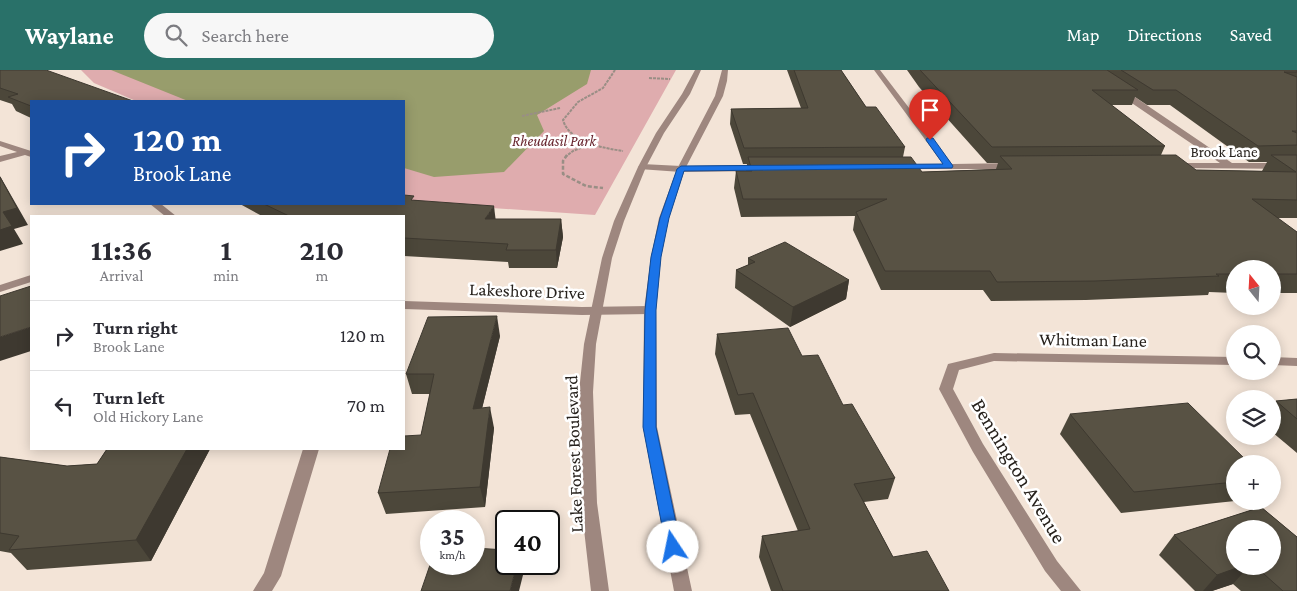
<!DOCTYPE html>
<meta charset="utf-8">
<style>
body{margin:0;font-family:"Crimson Pro",serif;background:#f7f7f7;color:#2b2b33;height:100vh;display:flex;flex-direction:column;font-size:19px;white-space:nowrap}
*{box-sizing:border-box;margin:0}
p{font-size:16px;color:#7c7c81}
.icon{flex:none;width:28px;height:28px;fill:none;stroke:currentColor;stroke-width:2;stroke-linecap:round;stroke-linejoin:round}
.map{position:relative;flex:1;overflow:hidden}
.side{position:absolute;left:30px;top:145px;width:375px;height:235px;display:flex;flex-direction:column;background:#fff;border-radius:0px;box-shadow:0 2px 12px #0003}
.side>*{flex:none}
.banner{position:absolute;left:30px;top:30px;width:375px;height:105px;border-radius:0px;box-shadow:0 2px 12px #0003;background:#1a4fa0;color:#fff;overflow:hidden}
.needle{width:32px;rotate:342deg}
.controls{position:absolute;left:1226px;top:190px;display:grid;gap:10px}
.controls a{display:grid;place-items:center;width:55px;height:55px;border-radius:50%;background:#fff;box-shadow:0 2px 12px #0003;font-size:25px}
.speed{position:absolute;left:420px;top:440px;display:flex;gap:10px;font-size:25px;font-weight:700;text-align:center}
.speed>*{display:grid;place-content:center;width:65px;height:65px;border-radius:50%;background:#fff;box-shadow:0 2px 12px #0003;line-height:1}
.speed small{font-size:12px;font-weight:400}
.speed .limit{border:2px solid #111;border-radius:8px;background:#fff;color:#111}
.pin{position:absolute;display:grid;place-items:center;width:42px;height:42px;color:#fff;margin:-51px -21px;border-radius:50% 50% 50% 0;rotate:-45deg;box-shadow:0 0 5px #0007}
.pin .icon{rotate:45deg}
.me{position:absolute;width:55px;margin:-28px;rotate:349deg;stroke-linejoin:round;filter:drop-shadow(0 0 4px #0008)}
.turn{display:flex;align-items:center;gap:18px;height:105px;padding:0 20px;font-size:22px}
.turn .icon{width:65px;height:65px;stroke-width:2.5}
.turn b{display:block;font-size:35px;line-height:42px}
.eta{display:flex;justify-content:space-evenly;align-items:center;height:85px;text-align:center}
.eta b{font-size:30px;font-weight:700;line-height:35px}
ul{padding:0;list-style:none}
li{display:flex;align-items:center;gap:15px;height:70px;padding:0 20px;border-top:1px solid #e1e1e2}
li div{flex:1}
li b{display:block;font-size:19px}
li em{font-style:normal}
header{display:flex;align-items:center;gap:30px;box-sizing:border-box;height:70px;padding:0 25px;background:#297169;color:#fff}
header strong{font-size:24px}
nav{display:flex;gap:28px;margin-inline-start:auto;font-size:18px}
.search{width:350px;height:45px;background:#f7f7f7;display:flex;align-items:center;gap:12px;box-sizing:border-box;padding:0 18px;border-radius:28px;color:#7c7c81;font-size:19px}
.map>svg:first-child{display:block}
.green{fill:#dfacae}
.water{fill:#989d6c}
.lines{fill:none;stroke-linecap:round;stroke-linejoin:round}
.path-far1{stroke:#998e85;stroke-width:2;stroke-dasharray:3 1;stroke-linecap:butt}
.path{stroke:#998e85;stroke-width:2.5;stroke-dasharray:4 2;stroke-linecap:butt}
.minor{fill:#9e877f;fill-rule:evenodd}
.tertiary{fill:#9e877f;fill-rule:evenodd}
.wall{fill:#4c473a;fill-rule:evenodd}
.shaded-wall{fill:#3e3930}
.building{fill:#585244;stroke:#3e3930}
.route{fill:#1a73e8;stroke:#114b97}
.labels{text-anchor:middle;stroke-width:5;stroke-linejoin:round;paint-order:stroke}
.far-park-label{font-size:15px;font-style:italic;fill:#66222b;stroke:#fff}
.far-street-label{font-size:15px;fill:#27221d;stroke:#fff}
.street-label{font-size:18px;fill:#27221d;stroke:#fff}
.near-street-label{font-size:21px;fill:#27221d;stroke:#fff}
</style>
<header>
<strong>Waylane</strong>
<div class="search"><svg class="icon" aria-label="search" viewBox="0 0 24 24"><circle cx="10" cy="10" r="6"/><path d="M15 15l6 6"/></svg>Search here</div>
<nav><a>Map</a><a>Directions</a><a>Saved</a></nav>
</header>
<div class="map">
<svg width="1297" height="521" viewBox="0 0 1297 521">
<rect width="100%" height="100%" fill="#f3e4d7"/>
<!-- green -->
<polygon class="green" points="81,0 676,0 595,145 404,132 404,31 136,31 94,13"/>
<!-- water -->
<polygon class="water" points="111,0 591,0 587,14 537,45 544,61 504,102 434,107 404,98 404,31 188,31"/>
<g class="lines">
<!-- path-far1 -->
<g class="path-far1">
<path d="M615,0L603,18L578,32L563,50C569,72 603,78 623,81"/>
<polyline points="649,8 670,9"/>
<polyline points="522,46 560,38"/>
<polyline points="565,87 573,81 590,74"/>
</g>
<!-- path -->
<polyline class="path" points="567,85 563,91 563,104 586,116 603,118"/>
<!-- minor -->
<g class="minor">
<polygon points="874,0 880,0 952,94 1015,93 1019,96 1015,99 899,99 898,97 902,94 943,94"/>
<polygon points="1117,19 1123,19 1232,93 1297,93 1297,99 1172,98 1171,96 1175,93 1220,93 1117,23"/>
<polygon points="0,71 31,81 31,87 25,85 0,92 0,86 17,82 0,76"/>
<polygon points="642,94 681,96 762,95 766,98 762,101 681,102 639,99 638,97"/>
<polygon points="150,134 161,134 176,146 165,146"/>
<polygon points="31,205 31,212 0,222 0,215"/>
<polygon points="404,231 582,237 650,236 656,240 650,244 582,245 404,239"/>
<polygon points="994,283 1235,287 1235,295 994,291 959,300 953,319 983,374 1057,491 1081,521 1061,521 1045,501 973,382 939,319 948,294"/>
<polygon points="1272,287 1297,288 1297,296 1272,295"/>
<polygon points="303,379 319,379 281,506 272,521 253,521 264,503"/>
</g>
<!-- tertiary -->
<g class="tertiary">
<polygon points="695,0 701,0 690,24 664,63 646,97 624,151 612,188 596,274 593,322 597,433 609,521 591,521 581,433 579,322 584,274 602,188 614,151 638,97 656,63 682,24"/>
<polygon points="722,0 728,0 727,11 723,26 685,99 669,148 661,187 656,240 657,357 692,521 674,521 643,357 644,240 651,187 659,148 677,99 715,26"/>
</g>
</g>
<!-- wall -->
<g class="wall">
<polygon points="0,0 31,31 31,48 16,41 12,34 0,30"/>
<path d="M787,0H841L866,37L905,77L903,87L922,102L996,99L998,93H987L919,17L907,0H1297V148H1277L1297,162V223H1272V199H1235V223L1209,222L1208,225L1086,230L991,231L983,220H881L853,160L855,146L741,147L734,118L736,101H746L747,94H743L730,54L731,39L801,38ZM1135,27L1147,35H1170L1249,92H1267L1262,101L1196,100L1161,85L1165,76L1111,35H1132Z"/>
<polygon points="415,130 496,149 561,149 563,167 557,198 509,198 508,192 404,186 404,146 262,146 240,134 404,134"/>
<polygon points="748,188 849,210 846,229 790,257 735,218 736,200 748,195"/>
<polygon points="717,264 802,286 843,335 895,408 888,429 864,432 893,487 949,521 771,521 759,487 762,466 798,461 750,344 735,345 715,284"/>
<polygon points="500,266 482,338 494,358 485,437 386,444 378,423 421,365 430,324 412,324 406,304"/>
<polygon points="1297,329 1297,383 1272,362 1272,336 1276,331"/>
<polygon points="1070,344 1235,394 1235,431 1121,443 1060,364"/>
<polygon points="107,379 210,379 151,491 27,500 11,483 0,481 0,387 67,396 97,394"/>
<path d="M1261,437L1297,467V521H1241L1233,514L1212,521H1195L1159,485L1174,465ZM1235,459H1272V496H1235Z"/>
</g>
<!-- shaded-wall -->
<g class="shaded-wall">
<polygon points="0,106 28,155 14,159 23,174 0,181 0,160 3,142"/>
<polygon points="494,136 496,153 485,149"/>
<polygon points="561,149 563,167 557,198 556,180"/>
<polygon points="849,210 846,229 790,257 793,237"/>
<polygon points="497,246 500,266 477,359 473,339"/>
<polygon points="31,257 31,281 0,291 0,267"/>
<polygon points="490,337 494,358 485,437 480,417"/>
<polygon points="187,379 210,379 151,491 136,470"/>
<polygon points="517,494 522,494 524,501 519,521 510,521"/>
<polygon points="1242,496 1249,496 1233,514 1212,521 1203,521 1217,505"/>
</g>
<!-- building -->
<g class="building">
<polygon points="0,0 46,0 133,31 31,31 31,36 8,27 18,24 0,18"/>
<polygon points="794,0 841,0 866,37 876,37 905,77 744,78 731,39 808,38"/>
<polygon points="920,0 1107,0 1138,20 1092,20 1165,76 992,77"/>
<polygon points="1121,0 1297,0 1297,2 1284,2 1297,7 1297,61 1292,61 1297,63 1297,75 1258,76 1176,20 1153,20"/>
<polygon points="1176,85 1196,100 1296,102 1271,85 1297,85 1297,130 1252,129 1297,162 1297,204 1272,204 1272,199 1235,199 1235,204 1216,204 1219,206 1095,211 997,212 990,201 885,201 856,142 887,129 743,129 736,101 752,101 748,87 911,87 922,102 1012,99 1000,86"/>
<polygon points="0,107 17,138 3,142 12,156 0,160"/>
<polygon points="404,125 414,126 411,130 494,136 485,149 561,149 556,180 506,180 508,174 404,168 404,146 289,146 264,134 404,134"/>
<polygon points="785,172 849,210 793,237 736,200 755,192 748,188"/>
<polygon points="31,216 31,257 0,267 0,226"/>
<polygon points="497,246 473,339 490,337 480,417 378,423 390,379 404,379 404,366 421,365 434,304 406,304 428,247"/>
<polygon points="788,258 802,286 818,285 843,335 852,334 895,408 854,414 893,487 927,481 949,521 783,521 762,466 810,459 753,323 738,325 717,264"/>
<polygon points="1297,329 1297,349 1276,331"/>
<polygon points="1188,333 1250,394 1235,394 1235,412 1134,422 1070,344"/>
<polygon points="107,379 187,379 136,470 9,480 19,466 0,463 0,387 67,396 97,394"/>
<polygon points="1261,437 1297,467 1297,521 1283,521 1255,496 1272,496 1272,459 1235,459 1235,496 1242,496 1217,505 1174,465"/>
<polygon points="474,478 506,480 506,494 517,494 510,521 421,521 431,492 431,494 474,494"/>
</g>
<!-- route -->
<polygon class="route" points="927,68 933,68 953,96 952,98 684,101 669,148 661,187 656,240 656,357 681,477 679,482 673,484 667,482 643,357 645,240 651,187 660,148 677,99 681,96 943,94 926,70"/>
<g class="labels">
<!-- far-park labels -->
<g class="far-park-label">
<text x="554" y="76">Rheudasil Park</text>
</g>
<!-- far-street labels -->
<g class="far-street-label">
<text x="1224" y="87">Brook Lane</text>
</g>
<!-- street labels -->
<g class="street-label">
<text transform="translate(527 221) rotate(2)" y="6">Lakeshore Drive</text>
<text transform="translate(1093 270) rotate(1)" y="6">Whitman Lane</text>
<text transform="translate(574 384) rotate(-92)" y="6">Lake Forest Boulevard</text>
</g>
<!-- near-street labels -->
<g class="near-street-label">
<text transform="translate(1019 401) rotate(59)" y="7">Bennington Avenue</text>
</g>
</g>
</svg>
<div class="controls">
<a><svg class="needle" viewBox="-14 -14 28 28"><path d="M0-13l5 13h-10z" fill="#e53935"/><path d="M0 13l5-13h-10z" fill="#7c7c81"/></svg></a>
<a><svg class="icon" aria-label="search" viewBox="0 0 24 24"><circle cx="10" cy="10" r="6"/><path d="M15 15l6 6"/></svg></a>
<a><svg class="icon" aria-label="layers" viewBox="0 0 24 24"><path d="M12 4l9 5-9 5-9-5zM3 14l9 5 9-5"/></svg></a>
<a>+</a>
<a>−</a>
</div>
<div class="speed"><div>35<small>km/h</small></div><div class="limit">40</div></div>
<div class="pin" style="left:930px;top:70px;background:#d93025"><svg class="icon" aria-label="arrive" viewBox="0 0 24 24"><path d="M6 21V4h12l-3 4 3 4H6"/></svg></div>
<svg class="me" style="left:673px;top:477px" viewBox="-20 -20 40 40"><circle r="19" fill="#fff"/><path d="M0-13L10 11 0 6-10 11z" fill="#1a73e8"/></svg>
<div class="banner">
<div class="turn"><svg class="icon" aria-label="right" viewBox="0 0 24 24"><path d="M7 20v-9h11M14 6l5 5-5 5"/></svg><div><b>120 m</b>Brook Lane</div></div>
</div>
<section class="side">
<div class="eta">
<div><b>11:36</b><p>Arrival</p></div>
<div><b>1</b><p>min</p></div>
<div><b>210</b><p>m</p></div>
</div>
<ul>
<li><svg class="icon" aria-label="right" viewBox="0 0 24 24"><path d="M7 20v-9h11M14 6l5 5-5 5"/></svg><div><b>Turn right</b><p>Brook Lane</p></div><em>120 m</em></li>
<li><svg class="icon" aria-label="left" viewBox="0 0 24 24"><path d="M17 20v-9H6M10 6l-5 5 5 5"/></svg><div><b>Turn left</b><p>Old Hickory Lane</p></div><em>70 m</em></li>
</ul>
</section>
</div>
